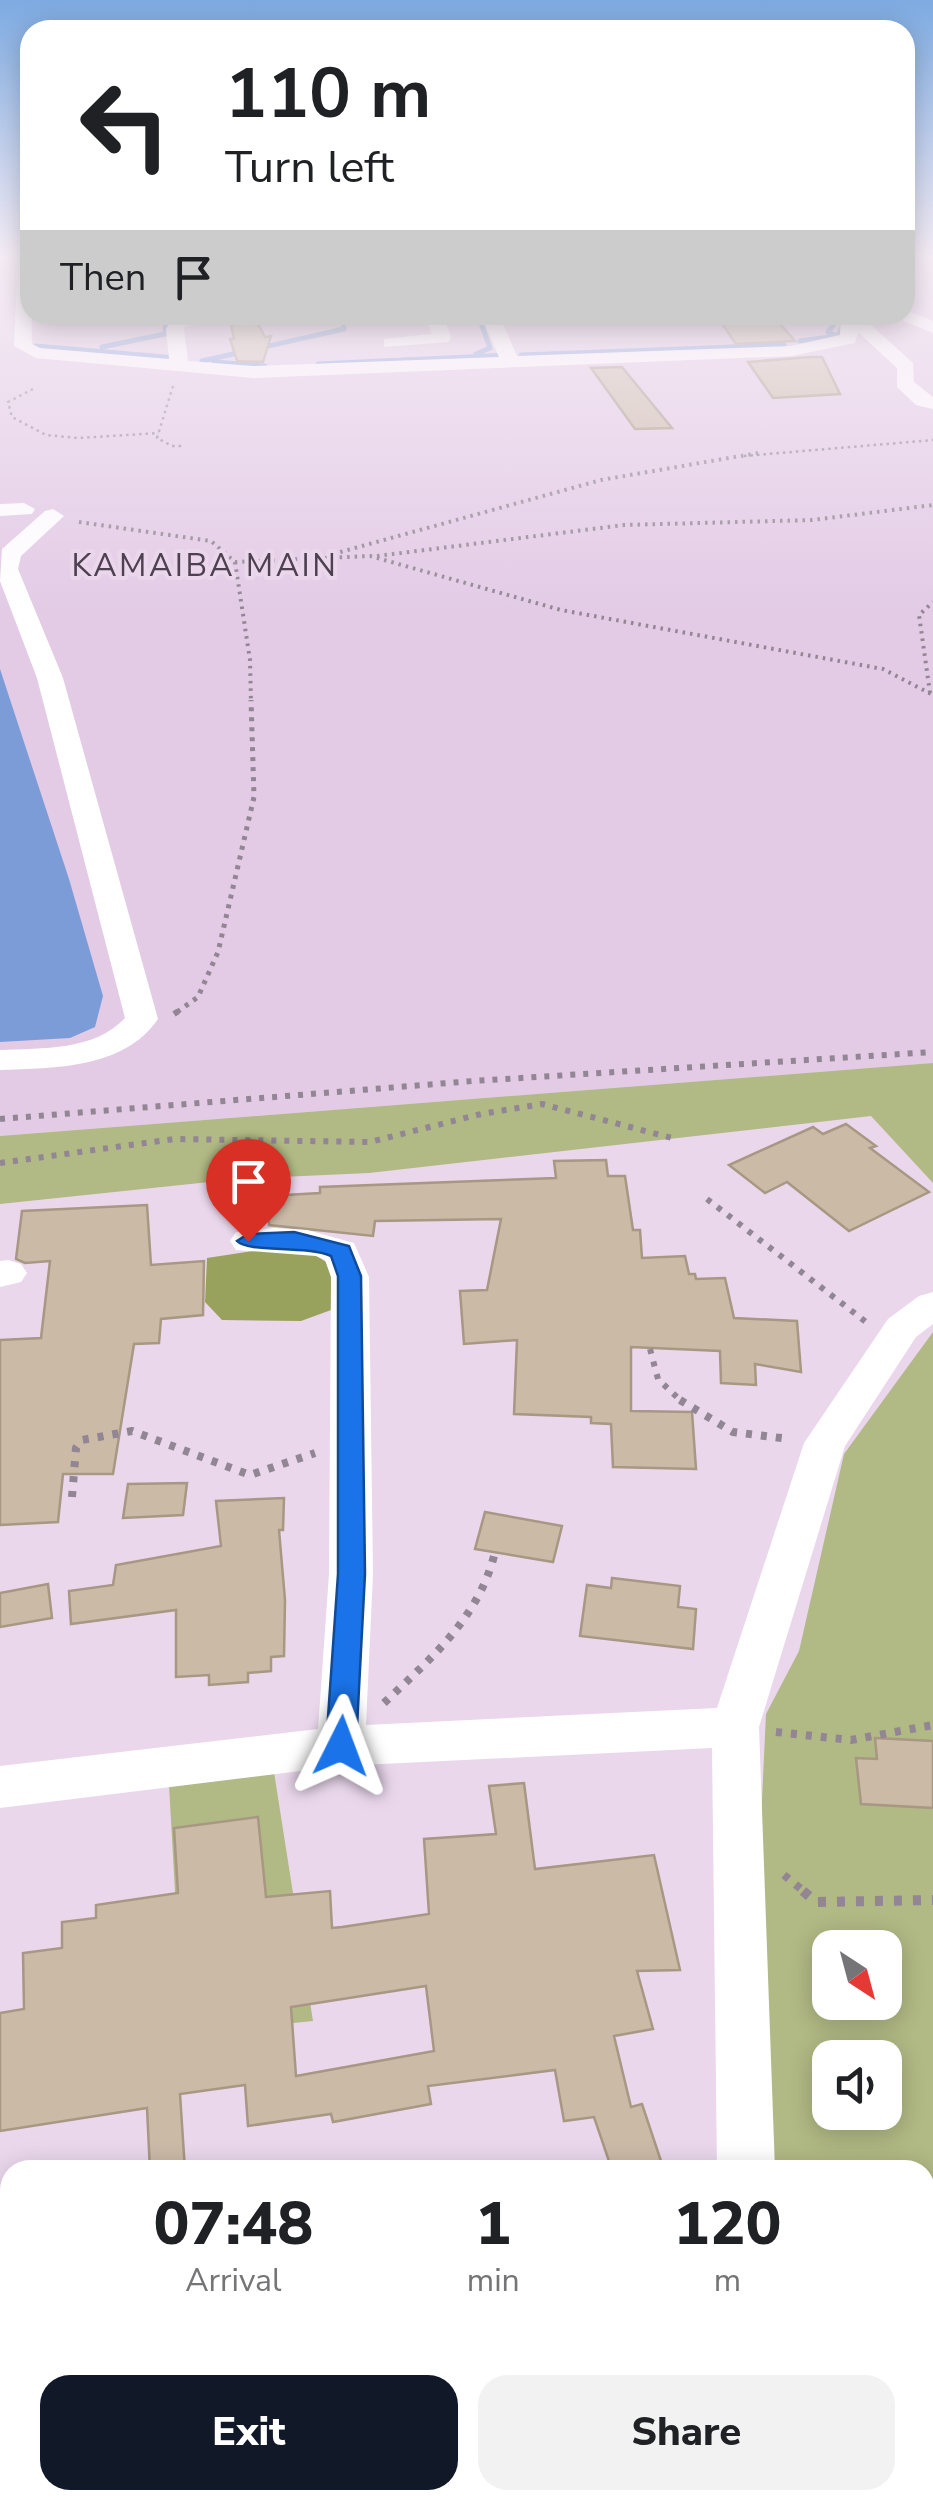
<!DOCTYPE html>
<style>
body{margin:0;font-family:"Nunito Sans",sans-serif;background:#f2f2f2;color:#202124;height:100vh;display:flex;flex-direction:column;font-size:38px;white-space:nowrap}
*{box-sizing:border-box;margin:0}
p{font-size:32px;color:#757577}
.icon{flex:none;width:55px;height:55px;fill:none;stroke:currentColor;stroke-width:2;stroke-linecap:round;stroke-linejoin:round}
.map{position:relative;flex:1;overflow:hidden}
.side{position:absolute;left:0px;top:2160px;width:935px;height:350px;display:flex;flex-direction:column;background:#fff;border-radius:30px 30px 0 0;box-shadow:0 5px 25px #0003}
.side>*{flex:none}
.banner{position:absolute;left:20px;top:20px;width:895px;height:305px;border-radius:30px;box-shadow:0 5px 25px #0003;background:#fff;color:#202124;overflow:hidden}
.needle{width:65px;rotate:144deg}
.fabs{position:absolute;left:812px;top:1930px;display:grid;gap:20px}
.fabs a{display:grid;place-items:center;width:90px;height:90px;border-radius:20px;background:#fff;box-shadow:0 5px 25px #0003;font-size:50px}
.pin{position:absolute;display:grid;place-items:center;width:85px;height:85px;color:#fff;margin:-102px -42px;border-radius:50% 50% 50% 0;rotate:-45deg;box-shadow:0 0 10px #0007}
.pin .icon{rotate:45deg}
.me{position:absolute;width:110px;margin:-55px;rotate:3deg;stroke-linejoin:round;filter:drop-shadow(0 0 8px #0008)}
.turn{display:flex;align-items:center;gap:35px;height:210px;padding:0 40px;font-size:45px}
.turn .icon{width:130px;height:130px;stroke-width:2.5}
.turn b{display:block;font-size:70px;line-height:85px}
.then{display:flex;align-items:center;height:95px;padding:0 40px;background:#0003;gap:20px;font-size:38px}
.eta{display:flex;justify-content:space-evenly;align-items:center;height:170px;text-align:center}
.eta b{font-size:60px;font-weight:800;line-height:70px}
.primary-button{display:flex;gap:20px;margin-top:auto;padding:20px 40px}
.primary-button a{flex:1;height:115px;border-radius:30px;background:#111827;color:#fff;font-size:40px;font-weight:800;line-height:115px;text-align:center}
.primary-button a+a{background:#f2f2f2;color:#202124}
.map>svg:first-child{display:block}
.built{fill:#e3cbe6}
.green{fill:#b1b984;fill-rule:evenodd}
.forest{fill:#99a25d}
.water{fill:#7c9cd7}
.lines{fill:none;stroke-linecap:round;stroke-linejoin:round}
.stream{stroke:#7c9cd7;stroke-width:5}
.building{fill:#cbbaa6;stroke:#a79783;stroke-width:2.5;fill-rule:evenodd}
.path-far5{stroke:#928594;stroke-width:2.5;stroke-dasharray:2.5 4;stroke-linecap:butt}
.path-far4{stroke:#928594;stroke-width:4;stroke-dasharray:2.5 5;stroke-linecap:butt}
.path-far3{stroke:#928594;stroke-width:5;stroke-dasharray:4 6;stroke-linecap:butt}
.path-far2{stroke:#928594;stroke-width:6;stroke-dasharray:5 8;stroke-linecap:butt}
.path-far1{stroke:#928594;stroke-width:8;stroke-dasharray:6 9;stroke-linecap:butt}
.path{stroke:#928594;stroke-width:10;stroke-dasharray:8 11;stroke-linecap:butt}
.minor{fill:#fff;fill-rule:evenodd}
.route{fill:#1a73e8;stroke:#114b97;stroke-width:2.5}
.labels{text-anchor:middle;stroke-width:8;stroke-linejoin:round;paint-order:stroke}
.far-quarter-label{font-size:32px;letter-spacing:2.5px;fill:#4e4050;stroke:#ead7ec}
</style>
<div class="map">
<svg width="933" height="2510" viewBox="0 0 933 2510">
<rect width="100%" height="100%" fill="#ead7ec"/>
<!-- built -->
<polygon class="built" points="0,259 30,259 30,315 905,315 905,259 933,259 933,1063 0,1136"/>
<!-- green -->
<g class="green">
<polygon points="933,1063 933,1183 871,1116 369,1173 238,1179 0,1204 0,1136"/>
<path d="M933,1332V2510H818L815,2500H925V2170H754V1973L766,1714L799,1651L844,1454ZM830,1948H885V2002H830ZM830,2058H885V2112H830Z"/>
<polygon points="274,1772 313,2021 183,2034 169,1785"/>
</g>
<!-- forest -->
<polygon class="forest" points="278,1247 312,1253 337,1269 342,1306 301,1321 222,1320 205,1302 207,1258"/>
<!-- water -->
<polygon class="water" points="0,669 69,879 103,996 95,1027 70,1038 0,1042"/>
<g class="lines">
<!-- stream -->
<g class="stream">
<polyline points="830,315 834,324 828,332 837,336"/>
<polyline points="800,341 837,336 850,315"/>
<polyline points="36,346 176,358"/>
<polyline points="102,347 165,334 166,319 181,315"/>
<polyline points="476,354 490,348 478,315"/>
<polyline points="521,355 784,345"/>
<polyline points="202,361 344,329 342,315"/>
<polyline points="214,362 265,366"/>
<polyline points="318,364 509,355"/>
</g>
</g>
<!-- building -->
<g class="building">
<polygon points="716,315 772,315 795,341 736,344"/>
<polygon points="256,320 265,337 271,336 263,362 237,361 230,339 234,339 231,325"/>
<polygon points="810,357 822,357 840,394 773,398 748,362"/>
<polygon points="622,367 672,428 635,429 591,368"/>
<polygon points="846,1124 876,1146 870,1148 929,1192 849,1231 787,1182 765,1193 729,1165 813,1127 823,1134"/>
<polygon points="606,1160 608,1176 625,1176 633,1230 640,1230 642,1258 685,1256 689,1274 695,1274 696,1279 725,1278 734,1318 797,1321 801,1372 755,1364 756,1385 721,1383 720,1351 631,1347 631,1411 692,1412 696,1469 613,1467 611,1424 591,1423 591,1417 514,1414 517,1340 464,1344 460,1291 487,1290 501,1219 375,1221 373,1236 269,1225 268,1196 320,1193 320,1187 556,1178 554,1161"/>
<polygon points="147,1205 151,1265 204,1261 203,1315 161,1319 159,1343 134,1344 113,1474 63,1474 58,1522 0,1525 0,1340 41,1338 50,1261 25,1263 16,1259 22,1211"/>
<polygon points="187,1483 183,1515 123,1518 128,1484"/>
<polygon points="284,1498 283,1530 279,1530 285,1600 284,1656 271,1657 271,1671 248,1673 248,1682 209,1685 209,1675 176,1677 176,1610 71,1624 69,1591 113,1585 116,1565 221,1546 216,1501"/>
<polygon points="485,1512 562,1526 553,1562 475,1549"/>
<polygon points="612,1578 680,1586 678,1607 696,1609 693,1649 580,1636 587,1585 611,1588"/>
<polygon points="48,1584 52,1618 0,1627 0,1593"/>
<polygon points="875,1738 933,1741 933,1808 861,1804 856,1758 877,1759"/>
<path d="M524,1783L535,1869L654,1855L680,1970L637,1971L653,2029L614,2036L631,2107L642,2104L664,2170H612L594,2117L564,2121L555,2070L428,2086L431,2104L333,2122L331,2114L248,2126L245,2085L180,2094L185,2170H150L147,2108L0,2131V2013L24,2009L23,1953L62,1948V1922L96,1918V1905L178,1893L174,1828L258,1817L266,1897L330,1891L332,1928L342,1927L429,1914L424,1839L496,1834L489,1786ZM426,1986L434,2051L296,2076L291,2007Z"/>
</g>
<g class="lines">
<!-- path-far5 -->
<g class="path-far5">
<polyline points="173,386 157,438 172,446 185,446"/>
<polyline points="33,389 8,402 12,417 46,435 78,438 159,433"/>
<polyline points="744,456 933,440"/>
</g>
<!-- path-far4 -->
<g class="path-far4">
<polyline points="79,522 211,541 235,562 370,556 561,610 883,669 933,695"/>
<polyline points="333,554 601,480 758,453"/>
<polyline points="377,556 624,525 812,520 933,505"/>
<polyline points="235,562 250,660 251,702"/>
<polyline points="930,693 919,615 933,602"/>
</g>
<!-- path-far3 -->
<polyline class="path-far3" points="177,1012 198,997 218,952 254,797 251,700"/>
<!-- path-far2 -->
<g class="path-far2">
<polyline points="174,1014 180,1010"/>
<polyline points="0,1119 473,1081 933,1052"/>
<polyline points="0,1163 174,1139 370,1142 481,1114 542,1104 676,1139"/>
<polyline points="707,1199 866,1322"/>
<polyline points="650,1349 658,1379 682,1402"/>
</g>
<!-- path-far1 -->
<g class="path-far1">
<polyline points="680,1400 733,1432 789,1439"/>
<polyline points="72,1497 76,1448 82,1440 132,1431 250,1475 315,1453"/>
<path d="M384,1703C430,1659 477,1620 494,1556"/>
<polyline points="776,1732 851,1740 933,1725"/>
<polyline points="784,1875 806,1893"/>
</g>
<!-- path -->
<g class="path">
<polyline points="803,1891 816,1902 933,1900"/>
<polyline points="925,2356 933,2356"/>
</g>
<!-- minor -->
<g class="minor">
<polygon points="18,259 30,259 32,344 40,348 169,359 166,329 172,317 250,315 241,320 185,326 184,329 188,361 253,366 499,357 481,315 499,315 517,356 791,346 840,335 841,315 860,315 913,363 914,382 933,397 933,409 916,405 897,387 897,368 858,332 855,343 791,356 253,378 36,358 14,346"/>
<polygon points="905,310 933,321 933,333 899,319 896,315 905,315"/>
<polygon points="425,315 443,315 451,338 448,342 384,347 384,339 432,334"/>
<polygon points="24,503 35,509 32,514 0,516 0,504"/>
<path d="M53,509L64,516L21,556L18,569L63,678L158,1019C124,1069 54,1068 0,1070V1050C43,1048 94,1051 125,1018L37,678L0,581L2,549L45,511Z"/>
<polygon points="273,1228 307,1230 354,1243 369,1277 373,1574 366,1725 717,1708 804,1443 888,1319 919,1296 933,1292 933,1324 916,1337 845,1446 759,1727 775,2170 717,2170 712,1748 341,1766 0,1808 0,1766 318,1729 329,1574 331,1277 325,1260 316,1256 236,1250 230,1241 236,1232"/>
<polygon points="8,1260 21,1264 27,1273 21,1282 0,1287 0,1261"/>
<polygon points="10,2385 10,2447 0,2448 0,2386"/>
<polygon points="767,2500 831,2500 834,2510 770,2510"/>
</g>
</g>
<!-- sky -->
<linearGradient id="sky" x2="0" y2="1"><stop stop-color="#7daae1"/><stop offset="0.42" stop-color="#f6edf6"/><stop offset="1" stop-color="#f6edf6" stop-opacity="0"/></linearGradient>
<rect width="933" height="610" fill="url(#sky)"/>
<!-- route -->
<path class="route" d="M294,1232L349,1246L361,1276L365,1574L356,1746L351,1755L341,1759L331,1755L326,1746L338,1574V1276L331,1256C306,1245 248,1253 237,1241L248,1234Z"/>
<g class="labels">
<!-- far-quarter labels -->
<g class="far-quarter-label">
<text x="205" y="576">KAMAIBA MAIN</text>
</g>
</g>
</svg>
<div class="fabs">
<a><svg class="needle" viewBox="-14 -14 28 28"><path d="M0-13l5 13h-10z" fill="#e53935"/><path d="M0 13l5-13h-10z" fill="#757577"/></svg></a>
<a><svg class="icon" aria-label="sound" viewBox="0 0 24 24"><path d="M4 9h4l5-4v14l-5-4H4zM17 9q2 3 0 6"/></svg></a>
</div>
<div class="pin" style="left:248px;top:1241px;background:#d93025"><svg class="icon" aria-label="arrive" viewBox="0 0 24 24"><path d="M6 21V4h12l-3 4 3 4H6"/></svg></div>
<svg class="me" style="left:341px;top:1746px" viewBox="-20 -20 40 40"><path d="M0-17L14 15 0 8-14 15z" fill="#1a73e8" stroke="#fff" stroke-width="4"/></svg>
<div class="banner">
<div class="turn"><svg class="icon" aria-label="left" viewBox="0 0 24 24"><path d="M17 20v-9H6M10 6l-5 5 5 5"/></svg><div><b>110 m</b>Turn left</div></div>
<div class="then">Then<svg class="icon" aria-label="arrive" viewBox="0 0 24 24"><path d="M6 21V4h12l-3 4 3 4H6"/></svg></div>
</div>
<section class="side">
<div class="eta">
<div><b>07:48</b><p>Arrival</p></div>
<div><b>1</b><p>min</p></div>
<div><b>120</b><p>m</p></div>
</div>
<div class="primary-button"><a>Exit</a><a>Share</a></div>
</section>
</div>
